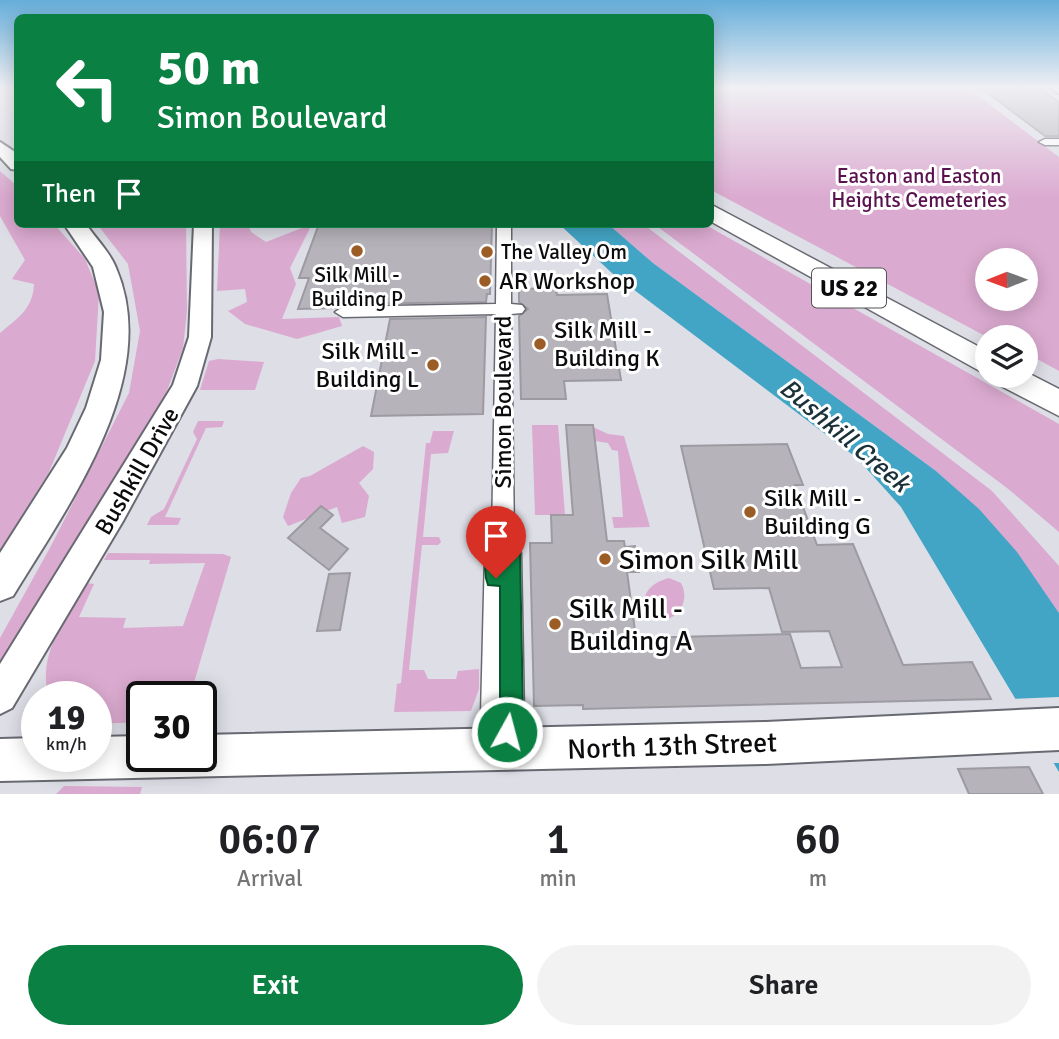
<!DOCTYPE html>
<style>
body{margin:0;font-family:Signika,sans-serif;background:#f2f2f2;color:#202124;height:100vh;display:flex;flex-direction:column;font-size:26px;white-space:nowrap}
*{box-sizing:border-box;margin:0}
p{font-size:23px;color:#757577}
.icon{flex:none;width:38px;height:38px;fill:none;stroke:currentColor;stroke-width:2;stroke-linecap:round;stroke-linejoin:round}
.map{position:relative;height:794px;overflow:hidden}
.details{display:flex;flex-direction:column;background:#fff;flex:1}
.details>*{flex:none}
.guide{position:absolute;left:14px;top:14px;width:700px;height:214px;border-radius:10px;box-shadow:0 4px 18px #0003;background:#0b8043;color:#fff;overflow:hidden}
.needle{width:46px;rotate:269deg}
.controls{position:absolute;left:975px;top:248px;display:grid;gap:14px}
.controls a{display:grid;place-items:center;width:63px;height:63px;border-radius:50%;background:#fff;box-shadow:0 4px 18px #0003;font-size:35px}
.speed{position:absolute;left:21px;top:681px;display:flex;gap:14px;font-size:35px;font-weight:700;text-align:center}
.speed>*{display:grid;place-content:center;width:91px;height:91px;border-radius:50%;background:#fff;box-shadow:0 4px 18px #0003;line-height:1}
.speed small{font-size:18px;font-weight:400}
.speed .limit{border:4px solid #111;border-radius:10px;background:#fff;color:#111}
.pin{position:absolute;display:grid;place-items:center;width:60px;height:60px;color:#fff;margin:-72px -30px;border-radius:50% 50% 50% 0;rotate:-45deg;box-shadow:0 0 7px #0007}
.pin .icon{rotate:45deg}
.me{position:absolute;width:77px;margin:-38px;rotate:7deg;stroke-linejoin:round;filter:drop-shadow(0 0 5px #0008)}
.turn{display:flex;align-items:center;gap:24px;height:147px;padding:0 28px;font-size:32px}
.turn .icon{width:91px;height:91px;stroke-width:2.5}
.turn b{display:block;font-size:49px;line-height:60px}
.then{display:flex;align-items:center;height:66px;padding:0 28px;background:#0003;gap:14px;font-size:26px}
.eta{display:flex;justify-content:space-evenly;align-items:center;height:119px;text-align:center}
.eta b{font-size:42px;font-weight:600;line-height:49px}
.cta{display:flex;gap:14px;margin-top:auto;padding:14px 28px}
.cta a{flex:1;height:80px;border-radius:42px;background:#0b8043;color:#fff;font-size:28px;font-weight:600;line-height:80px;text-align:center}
.cta a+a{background:#f2f2f2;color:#202124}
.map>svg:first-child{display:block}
.green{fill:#dbaad0;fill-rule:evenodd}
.water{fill:#43a5c5}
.pier{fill:#dddee6}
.building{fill:#b6b3ba;stroke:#9d9aa1;stroke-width:2}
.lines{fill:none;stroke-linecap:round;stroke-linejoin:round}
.street-casing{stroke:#696a71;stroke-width:3}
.secondary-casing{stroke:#696a71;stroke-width:4}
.primary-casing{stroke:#696a71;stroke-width:4}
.highway-casing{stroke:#696a71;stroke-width:3}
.street{fill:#fff;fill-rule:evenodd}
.secondary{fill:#fff;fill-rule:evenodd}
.primary{fill:#fff;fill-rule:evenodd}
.highway{fill:#fff;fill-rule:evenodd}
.route{fill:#0b8043;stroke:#07532c;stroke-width:2}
.poi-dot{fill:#9c5c25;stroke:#fff;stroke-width:2.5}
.labels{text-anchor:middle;stroke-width:6;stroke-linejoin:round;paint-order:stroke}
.far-park-label{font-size:21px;fill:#5a124f;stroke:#fff}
.far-poi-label{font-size:21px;fill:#0b0b0e;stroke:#fff;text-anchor:start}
.shield{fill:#fff;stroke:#545456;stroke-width:2}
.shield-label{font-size:23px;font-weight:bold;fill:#0b0b0e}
.poi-label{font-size:24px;fill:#0b0b0e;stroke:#fff;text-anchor:start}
.street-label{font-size:24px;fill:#0b0b0e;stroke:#fff}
.water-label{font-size:26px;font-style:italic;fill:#1b3139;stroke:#fff}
.near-poi-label{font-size:28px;fill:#0b0b0e;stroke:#fff;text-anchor:start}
.near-street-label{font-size:28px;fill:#0b0b0e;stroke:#fff}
</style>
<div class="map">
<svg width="1059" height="794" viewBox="0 0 1059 794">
<rect width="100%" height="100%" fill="#dddee6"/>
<!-- green -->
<g class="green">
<path d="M710,88H968L1059,157V371L1026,353V338H989L711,190ZM987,261H1026V299H987Z"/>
<path d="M0,171L17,186L18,224H54L85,259L99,293L95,361L49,472L0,550V333C18,318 33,309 34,284L12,279L25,260L0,216Z"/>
<polygon points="97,224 186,224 187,311 183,348 162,404 0,667 0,638 51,546 129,393 140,331 128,264"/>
<polygon points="220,224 248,224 251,232 266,242 312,224 290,268 296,284 282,319 339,317 342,326 297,339 245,324 228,311 247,302 245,289 217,291"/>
<path d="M608,224H643L992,491L1059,566V613C1021,558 987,515 936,471L653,263Z"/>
<polygon points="654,224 704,224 1059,424 1059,532 1007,488"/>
<polygon points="218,359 264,362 255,390 200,390 209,361"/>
<polygon points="198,421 224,421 222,427 206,428 165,517 181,518 178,525 147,525 151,517 164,509 197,439 193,432"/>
<polygon points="532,425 558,425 565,515 535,515"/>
<polygon points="593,427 608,434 624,436 650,527 614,528 612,517 623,517 618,451 612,450 608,443 595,441"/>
<polygon points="433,431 454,431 448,453 431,454 423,537 439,537 441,542 438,545 422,545 409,670 424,670 428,679 456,679 458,671 479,669 479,689 471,711 394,712 397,684 401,683 426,443 430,443"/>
<polygon points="363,446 374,452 373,469 359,483 369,496 365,517 342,523 337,507 288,526 283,517 291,493 301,478 310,476"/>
<path d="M108,553L223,554L231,557L190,696H142V722L96,724V696H49C36,655 67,617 86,583L94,584L79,617L126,618L123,628L183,626L205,563L149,564L150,560H104Z"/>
<path d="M669,578L681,583C691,601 677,623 656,620L644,606C643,590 654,582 669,578Z"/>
<polygon points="64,786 142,787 140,794 56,794"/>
</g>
<!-- water -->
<polygon class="water" points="559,224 608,224 653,263 936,471 979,509 1017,552 1059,613 1059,772 901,507 857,458 613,274"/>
<!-- pier -->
<polygon class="pier" points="1059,697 1059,763 1049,763 1010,699"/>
<!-- building -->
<g class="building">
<polygon points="981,88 1038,88 1059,102 1059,136 1045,136"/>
<polygon points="319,224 492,224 490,294 487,294 486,302 343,304 337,308 298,309 309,278 299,278"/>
<polygon points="556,288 557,295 607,294 621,380 564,381 566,399 521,399 519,316 528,309 519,302 519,289"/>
<polygon points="486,317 483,414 371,416 390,319"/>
<polygon points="566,425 593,425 607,541 624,541 625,547 635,546 639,572 627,572 636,638 790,634 801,668 842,667 829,631 782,632 769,588 714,589 681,446 787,444 803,485 795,485 817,545 853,544 903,665 972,662 991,699 583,709 583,705 534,706 530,543 552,543 551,515 573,515"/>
<polygon points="321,506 333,515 320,528 348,549 329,570 288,538"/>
<polygon points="350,573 340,630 317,631 329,574"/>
<polygon points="1029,767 1043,794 969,794 958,769"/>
</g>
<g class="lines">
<!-- street casing -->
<g class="street-casing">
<g id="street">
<polygon points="1050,88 1059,88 1059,94"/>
<polygon points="1059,139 1059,145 1045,145 1039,142 1045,139"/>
<polygon points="497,224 511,224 511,304 522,305 525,309 522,313 511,314 514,538 521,553 524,714 511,758 502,762 493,758 481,714 485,553 492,538 496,314 343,317 335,312 343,307 496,304"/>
</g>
</g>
<!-- secondary casing -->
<g class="secondary-casing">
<polygon id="secondary" points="194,224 212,224 211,337 197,386 123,521 12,708 0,714 0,664 173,385 189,337"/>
</g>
<!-- primary casing -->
<g class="primary-casing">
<g id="primary">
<polygon points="0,142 18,154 18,170 11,169 0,157"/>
<path d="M64,224H86C95,238 110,252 116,268C163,377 67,507 13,596L0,601V553L67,448L86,408L101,360L104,312L93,267Z"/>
<polygon points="1059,708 1059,750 766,764 0,781 0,739 37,738 37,756 96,756 96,737 142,736 142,756 201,756 201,735 766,722"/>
</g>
</g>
<!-- highway casing -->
<g class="highway-casing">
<g id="highway">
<polygon points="710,204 987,351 987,375 710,221"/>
<polygon points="1026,372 1059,389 1059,416 997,384 993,376 1026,376"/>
</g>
</g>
<!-- street -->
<use href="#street" class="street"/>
<!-- secondary -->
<use href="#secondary" class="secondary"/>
<!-- primary -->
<use href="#primary" class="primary"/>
<!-- highway -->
<use href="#highway" class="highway"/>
</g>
<!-- sky -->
<linearGradient id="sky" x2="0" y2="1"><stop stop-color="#66aeda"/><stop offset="0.44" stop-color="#f0f0f4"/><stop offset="1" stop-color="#f0f0f4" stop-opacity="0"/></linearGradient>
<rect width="1059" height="199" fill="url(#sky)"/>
<!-- route -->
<path class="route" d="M503,529L510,532L520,553L523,714L515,740L507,743L498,740L495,732L500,714V586L488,585C481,567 488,549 496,532Z"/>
<!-- markers -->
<g class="poi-dot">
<circle cx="357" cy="251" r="7"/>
<circle cx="487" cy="252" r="7"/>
<circle cx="485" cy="281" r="7"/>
<circle cx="540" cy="344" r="7"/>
<circle cx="433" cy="365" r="7"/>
<circle cx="750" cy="512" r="7"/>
<circle cx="605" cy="559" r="7"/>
<circle cx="555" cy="624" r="7"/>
</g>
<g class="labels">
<!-- far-park labels -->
<g class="far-park-label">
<text x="919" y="183">Easton and Easton<tspan x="919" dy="24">Heights Cemeteries</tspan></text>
</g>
<!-- far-poi labels -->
<g class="far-poi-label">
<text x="501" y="259">The Valley Om</text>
<text x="357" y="282" text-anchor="middle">Silk Mill -<tspan x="357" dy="24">Building P</tspan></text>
</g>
<!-- shield labels -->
<rect class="shield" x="812" y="268.5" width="74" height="39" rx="5"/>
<g class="shield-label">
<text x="849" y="296">US 22</text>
</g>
<!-- poi labels -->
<g class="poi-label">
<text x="499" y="289">AR Workshop</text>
<text x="554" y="338">Silk Mill -<tspan x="554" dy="28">Building K</tspan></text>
<text x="419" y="359" text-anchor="end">Silk Mill -<tspan x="419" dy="28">Building L</tspan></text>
<text x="764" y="506">Silk Mill -<tspan x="764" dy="28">Building G</tspan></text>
</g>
<!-- street labels -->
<g class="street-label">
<text transform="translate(503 402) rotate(-90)" y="8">Simon Boulevard</text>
<text transform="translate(137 471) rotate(-60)" y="8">Bushkill Drive</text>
</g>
<!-- water labels -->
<g class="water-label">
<text transform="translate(845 435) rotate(40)" y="9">Bushkill Creek</text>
</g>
<!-- near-poi labels -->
<g class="near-poi-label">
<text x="619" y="569">Simon Silk Mill</text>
<text x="569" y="618">Silk Mill -<tspan x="569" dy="32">Building A</tspan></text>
</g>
<!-- near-street labels -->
<g class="near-street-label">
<text transform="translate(672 745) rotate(-2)" y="10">North 13th Street</text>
</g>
</g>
</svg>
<div class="controls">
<a><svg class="needle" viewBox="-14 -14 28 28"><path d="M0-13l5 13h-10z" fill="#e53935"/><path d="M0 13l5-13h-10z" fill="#757577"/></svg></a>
<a><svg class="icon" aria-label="layers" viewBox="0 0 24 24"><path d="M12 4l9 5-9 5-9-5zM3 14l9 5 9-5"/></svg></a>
</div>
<div class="speed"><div>19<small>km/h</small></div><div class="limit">30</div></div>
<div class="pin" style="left:496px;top:578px;background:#d93025"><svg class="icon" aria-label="arrive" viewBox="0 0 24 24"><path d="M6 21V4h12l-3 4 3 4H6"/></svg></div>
<svg class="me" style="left:507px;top:732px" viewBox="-20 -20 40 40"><circle r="17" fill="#0b8043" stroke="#fff" stroke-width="3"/><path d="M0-11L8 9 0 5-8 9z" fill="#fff"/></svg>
<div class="guide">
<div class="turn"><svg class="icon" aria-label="left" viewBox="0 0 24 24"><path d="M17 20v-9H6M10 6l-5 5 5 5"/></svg><div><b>50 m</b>Simon Boulevard</div></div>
<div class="then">Then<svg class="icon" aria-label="arrive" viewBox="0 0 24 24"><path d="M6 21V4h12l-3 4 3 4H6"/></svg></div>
</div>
</div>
<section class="details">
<div class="eta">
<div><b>06:07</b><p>Arrival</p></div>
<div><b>1</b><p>min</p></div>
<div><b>60</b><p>m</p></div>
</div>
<div class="cta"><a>Exit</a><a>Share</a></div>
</section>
